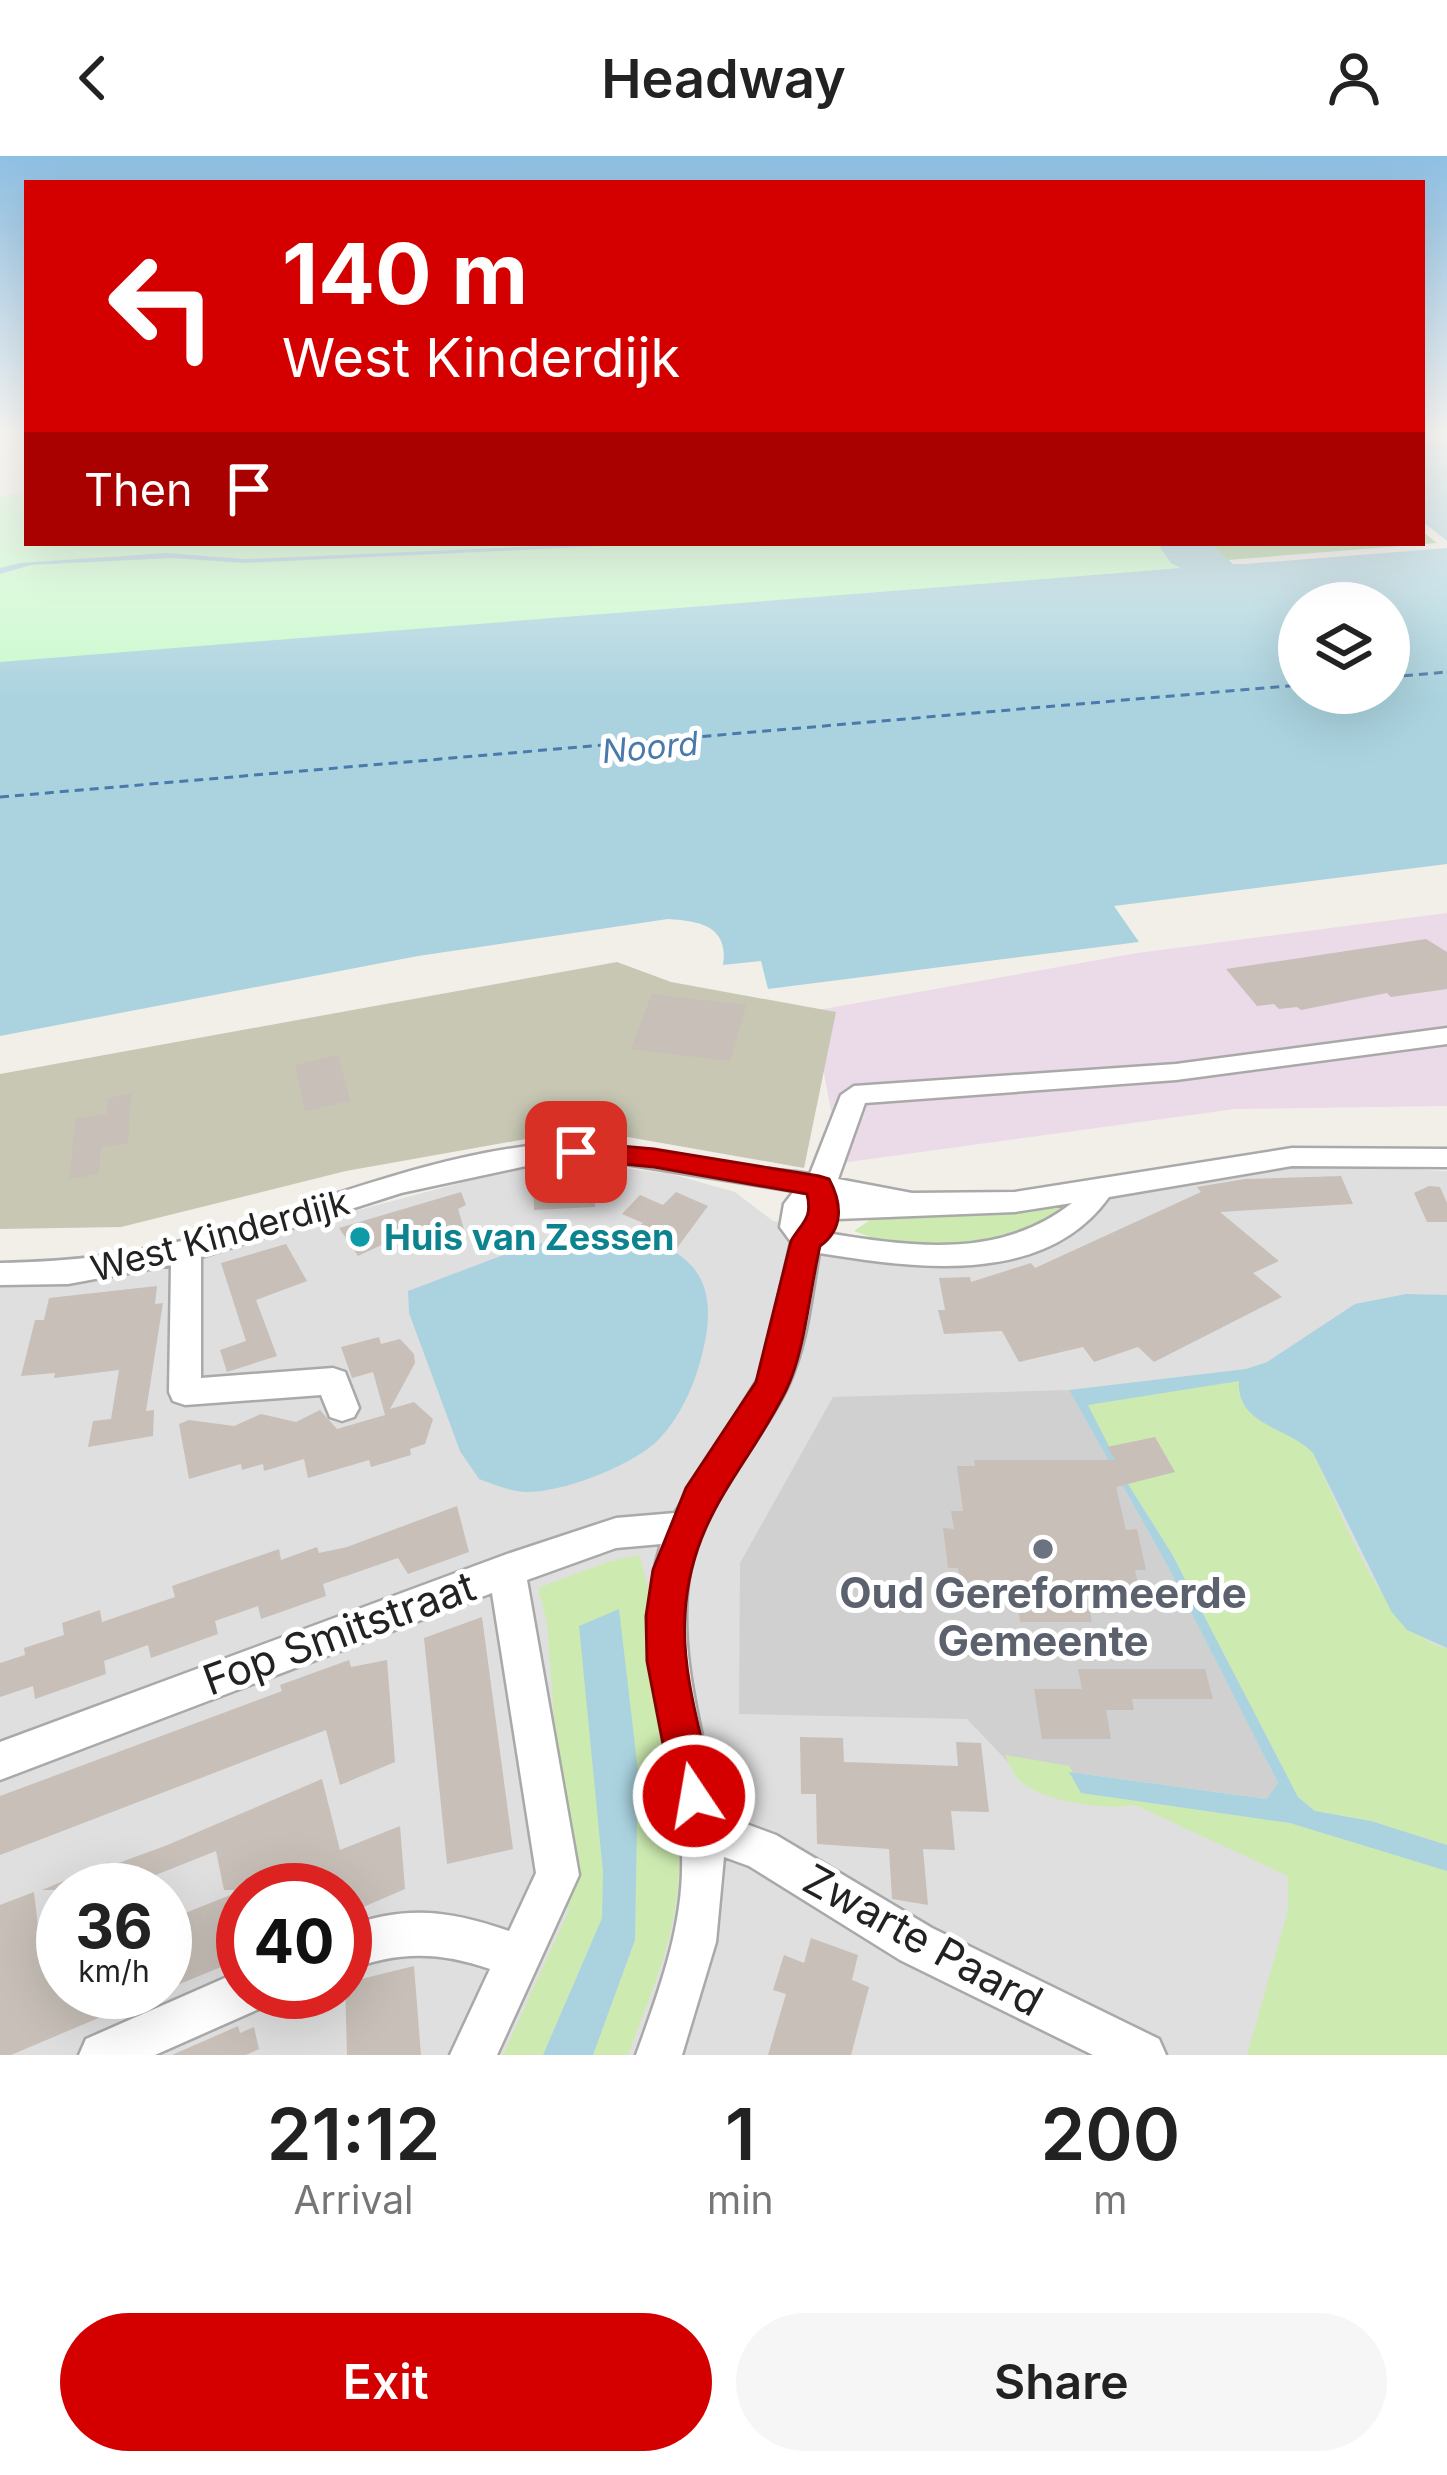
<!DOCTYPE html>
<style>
body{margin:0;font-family:Inter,sans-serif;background:#f6f6f6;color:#222;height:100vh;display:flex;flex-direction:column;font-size:45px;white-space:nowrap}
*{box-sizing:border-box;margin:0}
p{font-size:39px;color:#767676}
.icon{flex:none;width:66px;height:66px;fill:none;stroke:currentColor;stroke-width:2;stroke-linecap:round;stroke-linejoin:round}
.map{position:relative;height:1899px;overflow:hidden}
.side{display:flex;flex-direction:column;background:#fff;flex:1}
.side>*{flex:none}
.top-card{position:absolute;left:24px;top:24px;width:1401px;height:366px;border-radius:0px;box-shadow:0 12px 48px #0002;background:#d40000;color:#fff;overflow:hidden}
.fabs{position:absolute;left:1278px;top:426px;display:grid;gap:24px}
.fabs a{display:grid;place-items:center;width:132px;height:132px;border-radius:50%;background:#fff;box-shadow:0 12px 48px #0002;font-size:60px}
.speed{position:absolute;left:36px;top:1707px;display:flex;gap:24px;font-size:60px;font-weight:700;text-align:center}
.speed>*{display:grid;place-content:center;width:156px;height:156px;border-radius:50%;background:#fff;box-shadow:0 12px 48px #0002;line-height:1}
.speed small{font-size:30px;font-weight:400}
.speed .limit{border:18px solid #d22;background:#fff;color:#111}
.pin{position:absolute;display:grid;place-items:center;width:102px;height:102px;color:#fff;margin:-51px;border-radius:24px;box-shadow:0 6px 18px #0006}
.me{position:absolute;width:132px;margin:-66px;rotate:348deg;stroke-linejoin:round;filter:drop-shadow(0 0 9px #0008)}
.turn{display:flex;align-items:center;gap:42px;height:252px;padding:0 60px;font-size:54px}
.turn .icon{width:156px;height:156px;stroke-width:2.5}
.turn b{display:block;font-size:84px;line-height:102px}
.then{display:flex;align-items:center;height:114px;padding:0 60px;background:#0003;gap:24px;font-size:45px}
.eta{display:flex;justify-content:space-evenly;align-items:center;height:204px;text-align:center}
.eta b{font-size:72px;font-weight:600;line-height:84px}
.cta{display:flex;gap:24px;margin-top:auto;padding:24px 60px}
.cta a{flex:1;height:138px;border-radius:72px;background:#d40000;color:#fff;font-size:48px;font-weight:600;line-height:138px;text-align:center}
.cta a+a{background:#f6f6f6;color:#222}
header{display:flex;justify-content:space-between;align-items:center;height:156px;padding:0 60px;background:#fff;font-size:54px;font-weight:600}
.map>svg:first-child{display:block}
.residential{fill:#e0dfdf;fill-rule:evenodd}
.industrial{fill:#ebdbe8}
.religious{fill:#d0d0d0}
.construction{fill:#c7c7b4}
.grass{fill:#cdebb0}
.forest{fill:#add19e}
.park{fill:#c8facc}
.water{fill:#aad3df;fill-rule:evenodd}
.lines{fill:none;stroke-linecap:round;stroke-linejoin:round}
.ferry{stroke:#4a7aab;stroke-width:3;stroke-dasharray:9 6;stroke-linecap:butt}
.building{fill:#c7bfb8}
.minor-casing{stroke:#a9a9a9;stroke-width:5}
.minor{fill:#fff;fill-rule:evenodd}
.route{fill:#d40000;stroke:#8a0000;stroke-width:3}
.culture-dot{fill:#0f9aa8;stroke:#fff;stroke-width:4.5}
.worship-dot{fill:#6b7280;stroke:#fff;stroke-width:4.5}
.labels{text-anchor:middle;stroke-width:10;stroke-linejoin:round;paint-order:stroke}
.far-water-label{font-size:33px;font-style:italic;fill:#4a7aab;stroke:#fff}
.street-label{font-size:36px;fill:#222;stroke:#fff}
.culture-label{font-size:36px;font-weight:bold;fill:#0d838f;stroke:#fff;text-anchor:start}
.near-worship-label{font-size:42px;font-weight:bold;fill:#5b616d;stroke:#fff}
.near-street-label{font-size:42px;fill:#222;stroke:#fff}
</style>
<header><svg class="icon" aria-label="back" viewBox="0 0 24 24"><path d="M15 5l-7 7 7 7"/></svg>Headway<svg class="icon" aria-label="person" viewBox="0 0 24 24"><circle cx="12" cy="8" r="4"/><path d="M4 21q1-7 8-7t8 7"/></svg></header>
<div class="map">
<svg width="1447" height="1899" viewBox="0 0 1447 1899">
<rect width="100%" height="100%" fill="#f2efe9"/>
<!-- residential -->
<path class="residential" d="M550,1003L671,1018L735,1036L773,1065L1005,1104L1083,1046L1261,1006L1447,1015V1899H0V1118L25,1129L148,1110ZM63,1734H165V1836H63ZM243,1734H345V1836H243Z"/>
<!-- industrial -->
<polygon class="industrial" points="1447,757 1447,950 1235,953 841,1007 812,855 1137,797"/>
<!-- religious -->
<polygon class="religious" points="1069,1234 1167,1409 1278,1627 1268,1643 1010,1608 967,1563 739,1558 740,1407 833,1241"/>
<!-- construction -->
<polygon class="construction" points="617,806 671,826 836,856 804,1012 582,973 346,1015 121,1071 0,1073 0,918"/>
<!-- grass -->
<g class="grass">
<path d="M1069,1045C1024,1094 912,1100 854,1075L877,1059Z"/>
<path d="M1240,1224L1291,1282L1302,1285L1313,1297C1340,1351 1383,1480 1447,1492V1689L1371,1665L1315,1655L1298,1641L1172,1398L1128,1328L1087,1249Z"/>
<path d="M639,1399C668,1490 688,1645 677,1739C671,1793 647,1848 628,1899H593L635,1784L638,1615L618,1453L602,1762L543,1899H503L568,1756L547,1466L538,1432L608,1406Z"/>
<path d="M1005,1599L1070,1610L1081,1637L1290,1667L1447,1715V1899H1247L1288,1754V1720L1135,1649C1106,1654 1045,1647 1020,1625C1013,1619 1009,1607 1005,1599Z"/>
</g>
<!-- forest -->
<polygon class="forest" points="1422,375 1437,387 1228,404 1209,387 1422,387"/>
<!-- park -->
<polygon class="park" points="27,337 27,387 1165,387 1193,415 0,511 0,340"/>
<!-- water -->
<g class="water">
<polygon points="1422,279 1447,279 1447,385 1422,365"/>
<polygon points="612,387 668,387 246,407 172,402 31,409 0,418 0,412 20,407 166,397 246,403"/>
<path d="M1157,387H1209L1233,408H1244L1447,392V708L1114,750L1139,786L768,833L761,805L723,809C729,770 700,765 668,763L418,800L0,880V506L1181,412L1171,407ZM1299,447H1389V537H1299Z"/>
<path d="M608,1077C701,1088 725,1129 697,1216C689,1241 674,1270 654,1288C625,1312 562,1337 524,1336C509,1335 493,1328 479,1323L460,1295L409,1157L408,1135L530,1089Z"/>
<path d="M1406,1138L1447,1139V1492L1407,1474L1391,1455L1313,1297C1289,1271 1236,1270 1239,1225L1088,1249L1128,1328L1172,1398L1298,1641L1315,1655L1371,1665L1447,1689V1715L1290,1667L1081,1637L1069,1616L1267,1643L1278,1627L1167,1409L1069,1234L1246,1213L1267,1206L1355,1148Z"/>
<polygon points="619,1453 638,1615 635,1784 593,1899 543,1899 602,1762 603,1716 579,1470"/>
</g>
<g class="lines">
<!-- ferry -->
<g class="ferry">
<polyline points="1389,521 1447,516"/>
<polyline points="0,641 1299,529"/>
</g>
</g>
<!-- building -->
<g class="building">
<polygon points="1426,783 1447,796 1447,833 1391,841 1387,837 1301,854 1297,851 1279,853 1274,848 1257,850 1226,813"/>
<polygon points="652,838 746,849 730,905 631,893"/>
<polygon points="338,899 350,945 305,955 295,909"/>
<polygon points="131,938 128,987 101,991 99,1018 69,1023 76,962 107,958 108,942"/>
<polygon points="596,1019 595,1051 534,1054 533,1021"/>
<polygon points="1341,1020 1353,1048 1220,1056 1279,1105 1253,1117 1282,1141 1154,1206 1138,1191 1094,1206 1083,1191 1019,1206 1002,1175 944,1178 938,1154 945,1154 939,1122 970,1121 971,1126 1031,1107 1035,1112 1201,1036 1197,1031 1245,1023"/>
<polygon points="1429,1030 1440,1031 1447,1047 1447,1066 1427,1066 1414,1037"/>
<polygon points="461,1036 466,1049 458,1053 464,1073 426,1085 418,1072 358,1100 339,1072"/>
<polygon points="676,1036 708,1050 677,1092 637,1073 643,1067 622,1058 640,1039 663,1049"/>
<polygon points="286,1088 307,1125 256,1144 277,1200 227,1216 220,1194 246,1185 221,1107"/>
<polygon points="157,1130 155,1148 163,1147 146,1255 154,1254 153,1280 88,1291 93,1265 111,1263 119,1214 54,1222 55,1217 21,1220 35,1164 44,1164 49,1142"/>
<polygon points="379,1181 381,1188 400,1183 414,1198 415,1207 390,1253 414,1246 433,1263 425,1288 410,1293 411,1299 371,1311 369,1304 308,1322 304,1303 264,1315 263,1308 242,1314 241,1308 189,1323 179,1268 189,1264 234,1270 261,1258 296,1266 320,1254 337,1273 385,1259 373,1216 352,1222 341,1191"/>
<polygon points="1155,1281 1175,1316 1116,1331 1126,1374 1137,1373 1146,1414 1135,1414 1139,1432 1096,1432 1097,1437 1086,1437 1092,1466 1020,1466 1016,1436 961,1431 958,1412 948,1412 943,1372 954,1373 951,1355 963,1355 957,1310 975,1310 974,1304 1115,1304 1107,1291"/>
<polygon points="457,1350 469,1396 408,1418 398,1402 323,1428 326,1440 261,1463 258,1450 215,1465 218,1478 151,1502 148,1489 104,1505 106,1518 35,1543 33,1530 0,1541 0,1507 25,1499 24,1492 64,1479 62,1467 100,1454 102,1466 175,1441 172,1430 279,1393 281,1404 317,1391 319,1397 347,1391"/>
<polygon points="482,1461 513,1693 447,1708 424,1482"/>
<polygon points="349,1504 351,1511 387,1504 395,1606 340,1629 326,1574 0,1699 0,1640 282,1535 280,1529"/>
<polygon points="1078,1513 1205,1513 1213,1543 1132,1543 1134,1554 1106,1554 1111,1583 1042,1583 1034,1533 1082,1533"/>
<polygon points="800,1581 843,1582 844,1606 958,1610 956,1586 981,1587 989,1656 951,1655 955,1694 923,1693 928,1749 892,1743 889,1693 817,1688 816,1638 801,1638"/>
<polygon points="322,1623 340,1694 400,1670 405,1733 345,1759 345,1734 243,1734 243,1802 165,1834 165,1765 243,1734 224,1734 216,1695 118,1734 42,1734 109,1706 110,1710 165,1690"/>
<polygon points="34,1736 43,1815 63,1807 63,1836 160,1836 11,1899 0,1899 0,1749"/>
<polygon points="811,1782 858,1799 852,1824 869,1831 851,1899 768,1899 786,1838 773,1834 784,1799 804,1807"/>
<polygon points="414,1810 421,1899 347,1899 345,1827"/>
<polygon points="238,1870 240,1877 254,1871 259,1893 246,1899 172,1899"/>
</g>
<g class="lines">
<!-- minor casing -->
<g class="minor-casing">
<g id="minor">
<path d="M1447,872V888L1176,924L865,947L838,1023L912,1037L1015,1036L1292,992L1447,993V1011L1292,1010L1109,1041C1044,1132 913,1112 819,1097C811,1143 807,1190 787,1232C756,1296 700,1348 689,1420C677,1500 704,1580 719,1658L776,1679L932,1772L1159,1883L1166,1899H1093L900,1804L749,1710L724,1701L716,1786L682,1899H636C659,1835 684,1769 682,1701C679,1594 627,1495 661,1388L616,1392L527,1424L579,1719L497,1899H450L490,1813C438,1795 397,1795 345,1815V1771C405,1749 449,1754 509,1775L536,1717L492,1437L0,1624V1586L507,1398L616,1362L675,1357L761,1218L791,1086L780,1071L784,1048L794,1035L620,1007H540L401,1037L201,1101V1222L333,1212L345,1216L359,1252L354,1261L342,1265L330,1261L321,1239L185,1249L173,1245L169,1236L171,1109L68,1128L0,1129V1107C68,1106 134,1099 200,1080C312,1050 420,1002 537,989C597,983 650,996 710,1006C743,1011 777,1013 810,1018L841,939L854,930L1176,908ZM1072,1047C1001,1103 915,1091 832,1078L837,1063L1015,1056Z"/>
<polygon points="243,1814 243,1836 268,1836 261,1852 155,1899 79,1899 86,1883"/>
</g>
</g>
<!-- minor -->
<use href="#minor" class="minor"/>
</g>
<!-- sky -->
<linearGradient id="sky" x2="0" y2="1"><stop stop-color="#8fc0e4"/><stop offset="0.51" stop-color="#f9f8f5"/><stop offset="1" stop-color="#f9f8f5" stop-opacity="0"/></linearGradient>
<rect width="1447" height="545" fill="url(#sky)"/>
<!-- route -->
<path class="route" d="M576,986L654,993L819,1020L829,1023C842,1047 844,1073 820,1090C810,1132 805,1196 786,1234C746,1315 691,1359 685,1458C681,1518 702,1581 715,1640L709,1654L694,1660L679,1654L673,1640L647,1505L646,1460L653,1414L686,1332L756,1226L791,1085C802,1066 813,1063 807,1038L654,1011L566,1002L562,996Z"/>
<!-- markers -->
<circle class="culture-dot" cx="360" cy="1081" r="12"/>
<circle class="worship-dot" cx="1043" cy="1393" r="12"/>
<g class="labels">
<!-- far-water labels -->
<g class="far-water-label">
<text transform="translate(650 591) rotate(-5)" y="12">Noord</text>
</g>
<!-- street labels -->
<g class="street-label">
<text transform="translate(220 1079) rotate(-15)" y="13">West Kinderdijk</text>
</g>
<!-- culture labels -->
<g class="culture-label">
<text x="384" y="1094">Huis van Zessen</text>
</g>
<!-- near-worship labels -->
<g class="near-worship-label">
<text x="1043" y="1452">Oud Gereformeerde<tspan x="1043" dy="48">Gemeente</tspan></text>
</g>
<!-- near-street labels -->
<g class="near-street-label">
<text transform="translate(339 1477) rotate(-20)" y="15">Fop Smitstraat</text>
<text transform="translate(923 1784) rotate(29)" y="15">Zwarte Paard</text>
</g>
</g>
</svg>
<div class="fabs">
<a><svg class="icon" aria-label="layers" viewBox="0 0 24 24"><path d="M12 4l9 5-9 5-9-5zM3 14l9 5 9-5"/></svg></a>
</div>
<div class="speed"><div>36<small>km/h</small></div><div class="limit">40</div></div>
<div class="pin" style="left:576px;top:996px;background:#d93025"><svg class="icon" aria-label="arrive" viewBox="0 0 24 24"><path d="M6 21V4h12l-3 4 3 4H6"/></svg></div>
<svg class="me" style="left:694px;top:1640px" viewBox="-20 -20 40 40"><circle r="17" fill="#d40000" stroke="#fff" stroke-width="3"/><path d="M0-11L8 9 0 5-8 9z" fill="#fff"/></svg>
<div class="top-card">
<div class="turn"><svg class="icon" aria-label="left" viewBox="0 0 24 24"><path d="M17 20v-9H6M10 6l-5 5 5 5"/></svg><div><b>140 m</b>West Kinderdijk</div></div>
<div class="then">Then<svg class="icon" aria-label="arrive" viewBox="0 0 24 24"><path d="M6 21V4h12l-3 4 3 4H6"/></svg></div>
</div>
</div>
<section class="side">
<div class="eta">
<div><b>21:12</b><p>Arrival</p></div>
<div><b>1</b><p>min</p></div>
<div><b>200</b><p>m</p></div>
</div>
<div class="cta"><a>Exit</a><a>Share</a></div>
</section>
